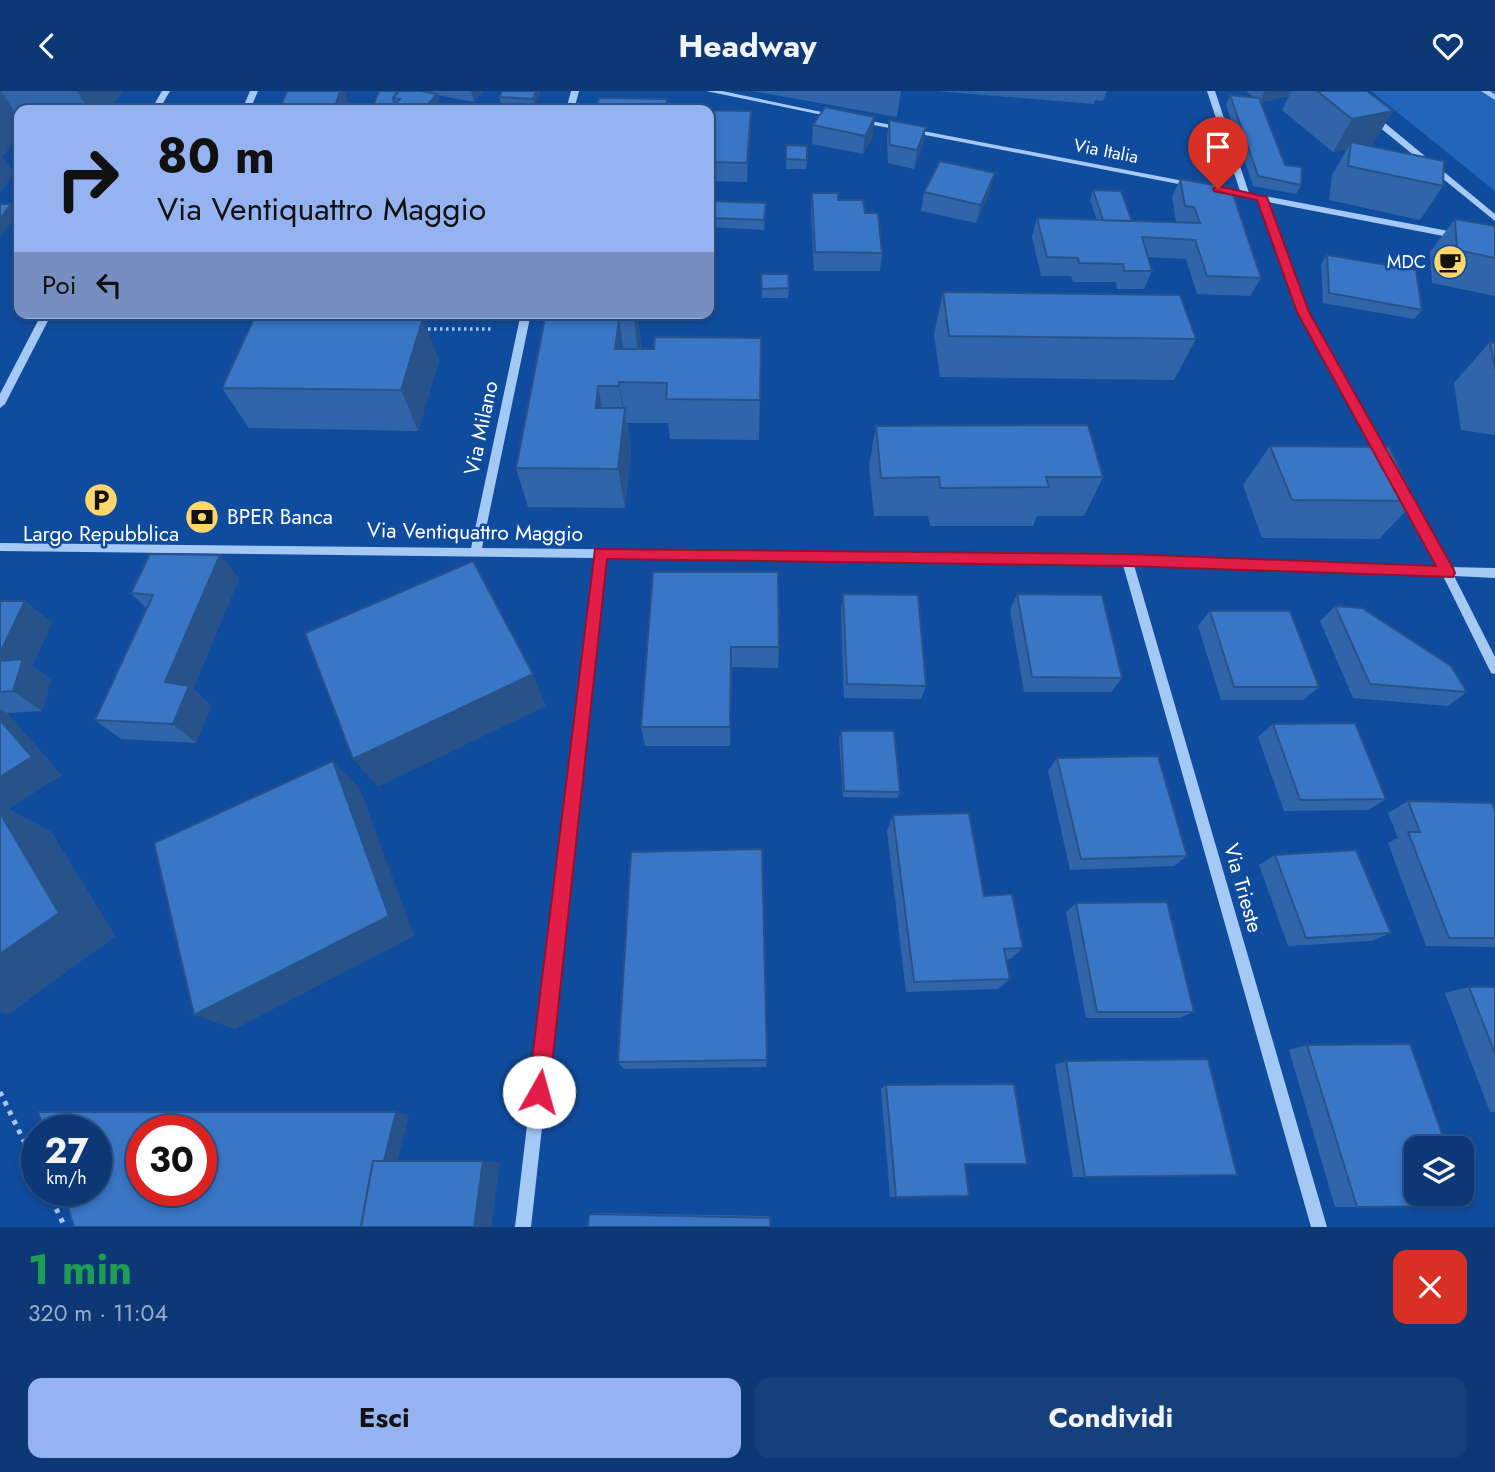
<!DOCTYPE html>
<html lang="it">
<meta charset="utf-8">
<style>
body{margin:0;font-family:Jost,sans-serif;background:#15407b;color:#f1f3f6;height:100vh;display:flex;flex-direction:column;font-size:26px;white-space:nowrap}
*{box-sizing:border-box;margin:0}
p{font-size:23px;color:#9aacc5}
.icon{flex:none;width:38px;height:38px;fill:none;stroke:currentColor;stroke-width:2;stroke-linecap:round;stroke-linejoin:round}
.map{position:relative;height:1136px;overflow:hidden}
.details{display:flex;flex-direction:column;background:#0c3976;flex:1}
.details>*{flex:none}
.guide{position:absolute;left:14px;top:14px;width:700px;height:214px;border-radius:14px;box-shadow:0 4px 10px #0003,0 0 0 2px #2c5388;background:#95b2f1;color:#111;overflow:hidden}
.controls{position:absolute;left:1404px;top:1045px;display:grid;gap:14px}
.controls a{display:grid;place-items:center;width:70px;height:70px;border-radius:14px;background:#0c3976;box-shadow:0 4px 10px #0003,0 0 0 2px #2c5388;font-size:35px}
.speed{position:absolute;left:21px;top:1024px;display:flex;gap:14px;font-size:35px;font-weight:700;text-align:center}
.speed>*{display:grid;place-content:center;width:91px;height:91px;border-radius:50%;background:#0c3976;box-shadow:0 4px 10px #0003,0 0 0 2px #2c5388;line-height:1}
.speed small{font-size:18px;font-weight:400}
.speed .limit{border:10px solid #d22;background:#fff;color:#111}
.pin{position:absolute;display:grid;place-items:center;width:60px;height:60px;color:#fff;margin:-72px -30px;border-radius:50% 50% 50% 0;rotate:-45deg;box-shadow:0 0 7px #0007}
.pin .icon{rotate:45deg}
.me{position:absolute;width:77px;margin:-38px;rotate:7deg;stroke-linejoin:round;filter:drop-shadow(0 0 5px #0008)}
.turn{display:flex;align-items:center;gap:24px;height:147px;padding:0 28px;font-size:32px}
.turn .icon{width:91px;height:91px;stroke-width:2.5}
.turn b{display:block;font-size:49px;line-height:60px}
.then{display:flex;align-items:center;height:66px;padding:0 28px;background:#0003;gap:14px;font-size:26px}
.round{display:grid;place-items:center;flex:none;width:74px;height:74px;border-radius:14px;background:#15407b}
.head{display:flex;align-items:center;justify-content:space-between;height:119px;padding:0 28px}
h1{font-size:42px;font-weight:700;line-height:52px;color:#1e9e55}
.primary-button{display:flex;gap:14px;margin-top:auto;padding:14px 28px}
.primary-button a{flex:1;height:80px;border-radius:14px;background:#95b2f1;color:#111;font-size:28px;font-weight:700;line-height:80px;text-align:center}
.primary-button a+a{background:#15407b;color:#f1f3f6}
header{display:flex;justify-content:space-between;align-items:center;height:91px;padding:0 28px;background:#0c3976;font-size:32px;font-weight:700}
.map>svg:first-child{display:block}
.green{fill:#2266bc}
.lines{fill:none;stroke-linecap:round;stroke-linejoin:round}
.path-far1{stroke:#a5c9f5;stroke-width:3.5;stroke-dasharray:2.5 3.5;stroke-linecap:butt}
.path{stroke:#a5c9f5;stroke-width:5;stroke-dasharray:4.5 6;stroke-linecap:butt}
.minor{fill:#a5c9f5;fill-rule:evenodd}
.wall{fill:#3165a9}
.shaded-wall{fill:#28538a}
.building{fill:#3976c5;stroke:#28538a;stroke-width:2;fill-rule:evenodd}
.route{fill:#e11d48;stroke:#92132f;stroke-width:2}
.labels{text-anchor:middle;stroke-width:5;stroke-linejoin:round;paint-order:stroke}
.far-street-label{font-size:18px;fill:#fff;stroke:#104c9e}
.far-poi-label{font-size:18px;fill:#fff;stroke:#104c9e;text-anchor:end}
.street-label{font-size:21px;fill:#fff;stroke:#104c9e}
.poi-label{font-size:21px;fill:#fff;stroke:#104c9e;text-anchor:start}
</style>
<header><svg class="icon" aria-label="back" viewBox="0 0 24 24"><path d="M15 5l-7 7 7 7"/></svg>Headway<svg class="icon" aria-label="heart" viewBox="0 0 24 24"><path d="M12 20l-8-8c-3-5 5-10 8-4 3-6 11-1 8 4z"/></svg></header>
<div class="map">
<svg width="1495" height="1136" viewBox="0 0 1495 1136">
<rect width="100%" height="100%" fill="#104c9e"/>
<!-- green -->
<polygon class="green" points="1371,0 1495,0 1495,100"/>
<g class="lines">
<!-- path-far1 -->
<polyline class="path-far1" points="422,238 493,238"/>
<!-- path -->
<g class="path">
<polyline points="0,1001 37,1077"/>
<polyline points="47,1099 65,1136"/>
</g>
<!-- minor -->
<g class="minor">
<polygon points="162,0 170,0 159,19 151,19"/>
<polygon points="250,0 258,0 250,19 242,19"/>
<polygon points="571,0 579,0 574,19 566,19"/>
<polygon points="706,0 722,0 841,25 837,27"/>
<polygon points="1207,0 1215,0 1249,102 1459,142 1463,145 1459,148 1268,111 1308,221 1390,368 1389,371 1381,371 1298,221 1259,109 1212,98 1216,95 1240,100"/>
<polygon points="1481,0 1490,0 1495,4 1495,9"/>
<polygon points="1368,23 1374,23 1495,123 1495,130 1368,27"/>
<polygon points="855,27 1194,92 1198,94 1194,96 858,31 854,29"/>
<polygon points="42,222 52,222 5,313 0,317 0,303"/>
<polygon points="521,222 531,222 482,457 1127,464 1438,475 1399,403 1404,399 1408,400 1449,476 1495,477 1495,487 1454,485 1495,566 1495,583 1491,582 1443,485 1134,474 1327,1136 1311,1136 1123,474 605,468 531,1136 515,1136 594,467 0,460 0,452 471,457"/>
</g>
</g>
<!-- wall -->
<g class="wall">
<polygon points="0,0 122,0 109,19 19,19 19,43 2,66 14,82 0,101"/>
<polygon points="379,0 484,0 474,11 437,4 442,19 371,19"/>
<polygon points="502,0 540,0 540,1 535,17 502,16 499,6"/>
<polygon points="752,0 901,0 897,26"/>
<polygon points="937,0 1107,0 1103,10 1095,9 1094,13"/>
<polygon points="1248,0 1367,0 1373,53 1368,54 1443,95 1420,129 1329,109 1332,84 1347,58 1333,61 1282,19 1289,5 1261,11 1285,74 1301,94 1296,103 1253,95 1226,14 1230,4 1253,6 1247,1"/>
<polygon points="709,19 751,20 747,91 709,90"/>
<polygon points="889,29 923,55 914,78 888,72 887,47"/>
<polygon points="813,34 873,45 863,63 812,53"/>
<polygon points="786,54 807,69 806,78 786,78"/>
<polygon points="1180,88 1261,187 1250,205 1197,203 1186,168 1148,166 1152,180 1144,198 1117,198 1116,191 1073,191 1071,185 1041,185 1032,146 1037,127 1097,129 1090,109 1093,99 1132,130 1176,131 1172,106"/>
<polygon points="924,101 990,101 976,132 921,120"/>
<polygon points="812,102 838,109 865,122 882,162 880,180 814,180 811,120"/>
<polygon points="709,110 766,112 764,139 709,136"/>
<polygon points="1455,128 1495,135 1495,205 1432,192 1430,161"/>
<polygon points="1327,164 1422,219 1414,228 1323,212 1321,173"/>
<polygon points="761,183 789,197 788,207 762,207"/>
<polygon points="943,201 1196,248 1174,289 940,286 934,243"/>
<polygon points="546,222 637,222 641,252 641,258 654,258 761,247 759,349 670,348 668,332 627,332 631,357 625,417 528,416 516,377"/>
<polygon points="1490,251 1495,252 1495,344 1461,339 1454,292"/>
<polygon points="439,269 418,340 249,337 222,297"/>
<polygon points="876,335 1103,386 1084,425 1037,425 1033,435 930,435 928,425 874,425 869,375"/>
<polygon points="1270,355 1415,410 1379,448 1262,447 1243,394"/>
<polygon points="653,481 779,556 778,577 732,576 730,655 645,655 641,636"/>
<polygon points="239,487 193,598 211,615 196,652 121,648 95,629 147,518 131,502"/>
<polygon points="843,503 926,595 921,608 844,607 841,518"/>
<polygon points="1017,503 1122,587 1111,601 1024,601 1010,519"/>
<polygon points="0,510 25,510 52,532 32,575 51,589 42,620 7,622 61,684 8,718 51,741 115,845 8,923 0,921"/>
<polygon points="1335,515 1467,601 1448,615 1353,607 1320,530"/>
<polygon points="1210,520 1319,596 1303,609 1221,609 1198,535"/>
<polygon points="1273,633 1386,708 1368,719 1284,720 1258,646"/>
<polygon points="841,640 900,701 897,707 843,706 839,646"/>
<polygon points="1057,667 1187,765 1174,775 1070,779 1048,680"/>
<polygon points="1408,710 1495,719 1495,856 1426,855 1388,752 1398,747 1388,722"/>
<polygon points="893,724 984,805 1023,857 1010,868 1006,868 1010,888 998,898 906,901 887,740"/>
<polygon points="1275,764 1391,842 1371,850 1288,855 1259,774"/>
<polygon points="1076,812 1194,921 1179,927 1086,927 1066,821"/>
<polygon points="1469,896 1495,896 1495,1021 1490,1021 1445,902"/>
<polygon points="1307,954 1357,1116 1335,1116 1289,959"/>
<polygon points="767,969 766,976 624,978 618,971"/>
<polygon points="1066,970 1219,1084 1073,1086 1055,974"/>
<polygon points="886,994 1027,1073 965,1074 969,1105 890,1106 881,998"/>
<polygon points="599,1122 769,1125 770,1127 589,1123"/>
</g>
<!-- shaded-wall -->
<g class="shaded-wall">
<polygon points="0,0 1,0 19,27 19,43 2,66 14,82 0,101"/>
<polygon points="77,0 122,0 109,19 89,19"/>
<polygon points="340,0 344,0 349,13 347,19 334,19"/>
<polygon points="421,0 432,0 434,7 437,3 442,19 423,19"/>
<polygon points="471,0 484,0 474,11"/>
<polygon points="536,0 540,0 540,1 535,17 533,8"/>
<polygon points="1265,0 1291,0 1289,5 1260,11"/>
<polygon points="751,20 751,38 747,91 747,72"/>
<polygon points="1393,20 1373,53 1350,58 1351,51 1347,58 1333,61 1352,28"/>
<polygon points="875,26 873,45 863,63 865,45"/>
<polygon points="926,36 923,55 914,78 917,59"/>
<polygon points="995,82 990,101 976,132 981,114"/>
<polygon points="11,113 18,122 0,147 0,128"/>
<polygon points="635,222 637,222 641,252 639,270 634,228"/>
<polygon points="423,227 439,269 418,340 401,299"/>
<polygon points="619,228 625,270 615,258"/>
<polygon points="619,291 631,357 625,417 618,378 624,326 619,295"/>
<polygon points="598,295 606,336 596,317"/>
<polygon points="220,464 239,487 193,598 211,615 196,652 173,633 165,591"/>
<polygon points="25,510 52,532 32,575 51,589 42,620 13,600 0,573 0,562"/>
<polygon points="731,556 732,576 730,655 730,636"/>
<polygon points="533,583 546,615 378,696 353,668"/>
<polygon points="0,618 7,622 61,684 8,718 51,741 115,845 8,923 0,921"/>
<polygon points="333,670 360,698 414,845 235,938 194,924"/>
<polygon points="396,1021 409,1024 397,1072 384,1071"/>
<polygon points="483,1070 500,1072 491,1136 474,1136"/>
</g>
<!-- building -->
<g class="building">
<polygon points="287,0 340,0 334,19 279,19"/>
<polygon points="379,0 398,0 393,7 394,11 391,17 391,19 371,19"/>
<polygon points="399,0 421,0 437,3 423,19 403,19 391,17 400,8 393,7"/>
<polygon points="502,0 536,0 533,8 499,6"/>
<polygon points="1317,0 1367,0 1393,20 1352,28"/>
<polygon points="1230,4 1259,7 1285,74 1302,76 1301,94 1258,85"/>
<polygon points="599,7 667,8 665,19 596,19"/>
<polygon points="825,16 875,26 865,45 813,34"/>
<polygon points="692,19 751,20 747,72 709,71 709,19"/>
<polygon points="889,29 926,36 917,59 890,54"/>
<polygon points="1351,51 1444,70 1443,95 1348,75"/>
<polygon points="786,54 807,55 807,69 786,68"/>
<polygon points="940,70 995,82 981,114 924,101"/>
<polygon points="1180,88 1231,97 1261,187 1207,185 1195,149 1142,146 1152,180 1124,180 1123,173 1079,172 1078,167 1047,166 1037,127 1200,132 1194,116 1185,115"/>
<polygon points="1093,99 1121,100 1132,130 1103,129"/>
<polygon points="812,102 838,102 838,109 863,109 865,122 878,122 882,162 815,161"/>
<polygon points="709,110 766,112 764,129 709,127"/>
<polygon points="0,113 11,113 0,128"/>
<polygon points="1455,128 1495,135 1495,167 1457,159"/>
<polygon points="1327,164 1416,179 1422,219 1329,202"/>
<polygon points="761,183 788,183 789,197 762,198"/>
<polygon points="943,201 1180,204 1196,248 949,245"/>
<polygon points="546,222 635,222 634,228 619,228 615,258 654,258 655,246 761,247 760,309 666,308 667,292 619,291 619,295 598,295 596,317 625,317 618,378 516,377"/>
<polygon points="255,225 423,227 401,299 222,297"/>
<polygon points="1490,251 1495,252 1495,278"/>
<polygon points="1088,334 1103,386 1046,386 1049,396 940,397 939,386 881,387 876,335"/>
<polygon points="1270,355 1389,356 1415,410 1292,409"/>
<polygon points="150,463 220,464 165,591 189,595 173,633 95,629 153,504 131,502"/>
<polygon points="473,470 533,583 353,668 305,542"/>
<polygon points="653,481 778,481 779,556 731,556 730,636 641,636"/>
<polygon points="843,503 918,504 926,595 847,593"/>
<polygon points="1017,503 1102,504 1122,587 1032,586"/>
<polygon points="0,510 25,510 0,562"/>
<polygon points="1335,515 1362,517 1451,575 1467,601 1370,593"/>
<polygon points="1210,520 1290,520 1319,596 1234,596"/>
<polygon points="23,568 13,600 0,601 0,570"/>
<polygon points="0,629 32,666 0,686"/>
<polygon points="1355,632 1386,708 1300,709 1273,633"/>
<polygon points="841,640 894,640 900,701 844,700"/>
<polygon points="1158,665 1187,765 1081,768 1057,667"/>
<polygon points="333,670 389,825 194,924 154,752"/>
<polygon points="1408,710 1492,712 1495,719 1495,847 1449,847 1408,741 1420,741"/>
<polygon points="0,722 59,822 0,863"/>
<polygon points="969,722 984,805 1012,803 1023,857 1004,858 1010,888 914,891 893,724"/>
<polygon points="762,758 767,969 618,971 631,761"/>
<polygon points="1356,759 1391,842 1306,847 1275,764"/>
<polygon points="1167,811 1194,921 1097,921 1076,812"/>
<polygon points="1469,896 1495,896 1495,963"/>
<polygon points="1410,953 1447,1057 1416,1057 1416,1102 1461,1102 1461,1095 1469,1115 1357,1116 1307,954"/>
<polygon points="1208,968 1237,1084 1085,1086 1066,970"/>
<polygon points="1014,993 1027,1073 965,1073 969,1105 896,1106 886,994"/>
<path d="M38,1021H396L384,1070H373L361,1136H74L63,1099H96V1040H44ZM142,1040H201V1099H142Z"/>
<polygon points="373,1070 483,1070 474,1136 361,1136"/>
<polygon points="589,1123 770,1127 770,1136 588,1136"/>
</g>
<!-- route -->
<polygon class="route" points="1218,95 1267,106 1309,221 1453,477 1455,482 1453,486 1127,475 607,468 549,1001 546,1009 539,1012 531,1009 528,1001 595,458 1127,463 1436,475 1297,221 1257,109 1214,100 1213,98"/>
<!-- icons -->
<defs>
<g id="cafe-disc" transform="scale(1.75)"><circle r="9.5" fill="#ffd66a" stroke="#104c9e"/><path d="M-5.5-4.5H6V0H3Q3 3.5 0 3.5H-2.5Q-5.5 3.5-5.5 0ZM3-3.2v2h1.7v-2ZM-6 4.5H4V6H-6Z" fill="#111"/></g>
<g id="parking-disc" transform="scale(1.75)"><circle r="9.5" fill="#ffd66a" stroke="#104c9e"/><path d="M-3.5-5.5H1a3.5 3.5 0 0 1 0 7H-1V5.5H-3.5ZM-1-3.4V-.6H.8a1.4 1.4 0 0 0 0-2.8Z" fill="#111"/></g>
<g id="bank-disc" transform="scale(1.75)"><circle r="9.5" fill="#ffd66a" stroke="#104c9e"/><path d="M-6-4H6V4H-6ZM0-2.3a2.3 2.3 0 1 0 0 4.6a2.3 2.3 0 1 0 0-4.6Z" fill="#111"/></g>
</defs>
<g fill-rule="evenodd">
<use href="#cafe-disc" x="1450" y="171"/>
<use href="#parking-disc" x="101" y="409"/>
<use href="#bank-disc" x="202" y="426"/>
</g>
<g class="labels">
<!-- far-street labels -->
<g class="far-street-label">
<text transform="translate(1106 60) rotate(11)" y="6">Via Italia</text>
</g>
<!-- far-poi labels -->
<g class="far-poi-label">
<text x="1426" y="177">MDC</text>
</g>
<!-- street labels -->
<g class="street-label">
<text transform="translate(481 337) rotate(-78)" y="7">Via Milano</text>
<text transform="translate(475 441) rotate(1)" y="7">Via Ventiquattro Maggio</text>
<text transform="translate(1243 797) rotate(74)" y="7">Via Trieste</text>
</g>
<!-- poi labels -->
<g class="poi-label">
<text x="227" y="433">BPER Banca</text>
<text x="101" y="450" text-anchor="middle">Largo Repubblica</text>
</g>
</g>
</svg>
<div class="controls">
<a><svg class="icon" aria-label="layers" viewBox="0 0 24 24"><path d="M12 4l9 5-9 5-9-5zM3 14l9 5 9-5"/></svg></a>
</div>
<div class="speed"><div>27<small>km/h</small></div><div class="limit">30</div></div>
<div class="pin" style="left:1218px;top:98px;background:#d93025"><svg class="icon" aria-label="arrive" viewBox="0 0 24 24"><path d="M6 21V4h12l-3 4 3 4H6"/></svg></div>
<svg class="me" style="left:539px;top:1001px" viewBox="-20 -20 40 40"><circle r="19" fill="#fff"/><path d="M0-13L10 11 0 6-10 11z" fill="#e11d48"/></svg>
<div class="guide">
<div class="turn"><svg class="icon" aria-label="right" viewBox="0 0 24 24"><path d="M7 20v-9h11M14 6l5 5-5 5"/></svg><div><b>80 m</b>Via Ventiquattro Maggio</div></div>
<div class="then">Poi<svg class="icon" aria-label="left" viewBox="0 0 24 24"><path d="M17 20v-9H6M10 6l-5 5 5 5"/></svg></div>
</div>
</div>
<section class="details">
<div class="head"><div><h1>1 min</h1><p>320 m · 11:04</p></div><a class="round" style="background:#d93025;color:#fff"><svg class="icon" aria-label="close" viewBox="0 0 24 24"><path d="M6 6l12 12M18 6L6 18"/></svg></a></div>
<div class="primary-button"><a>Esci</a><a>Condividi</a></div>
</section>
